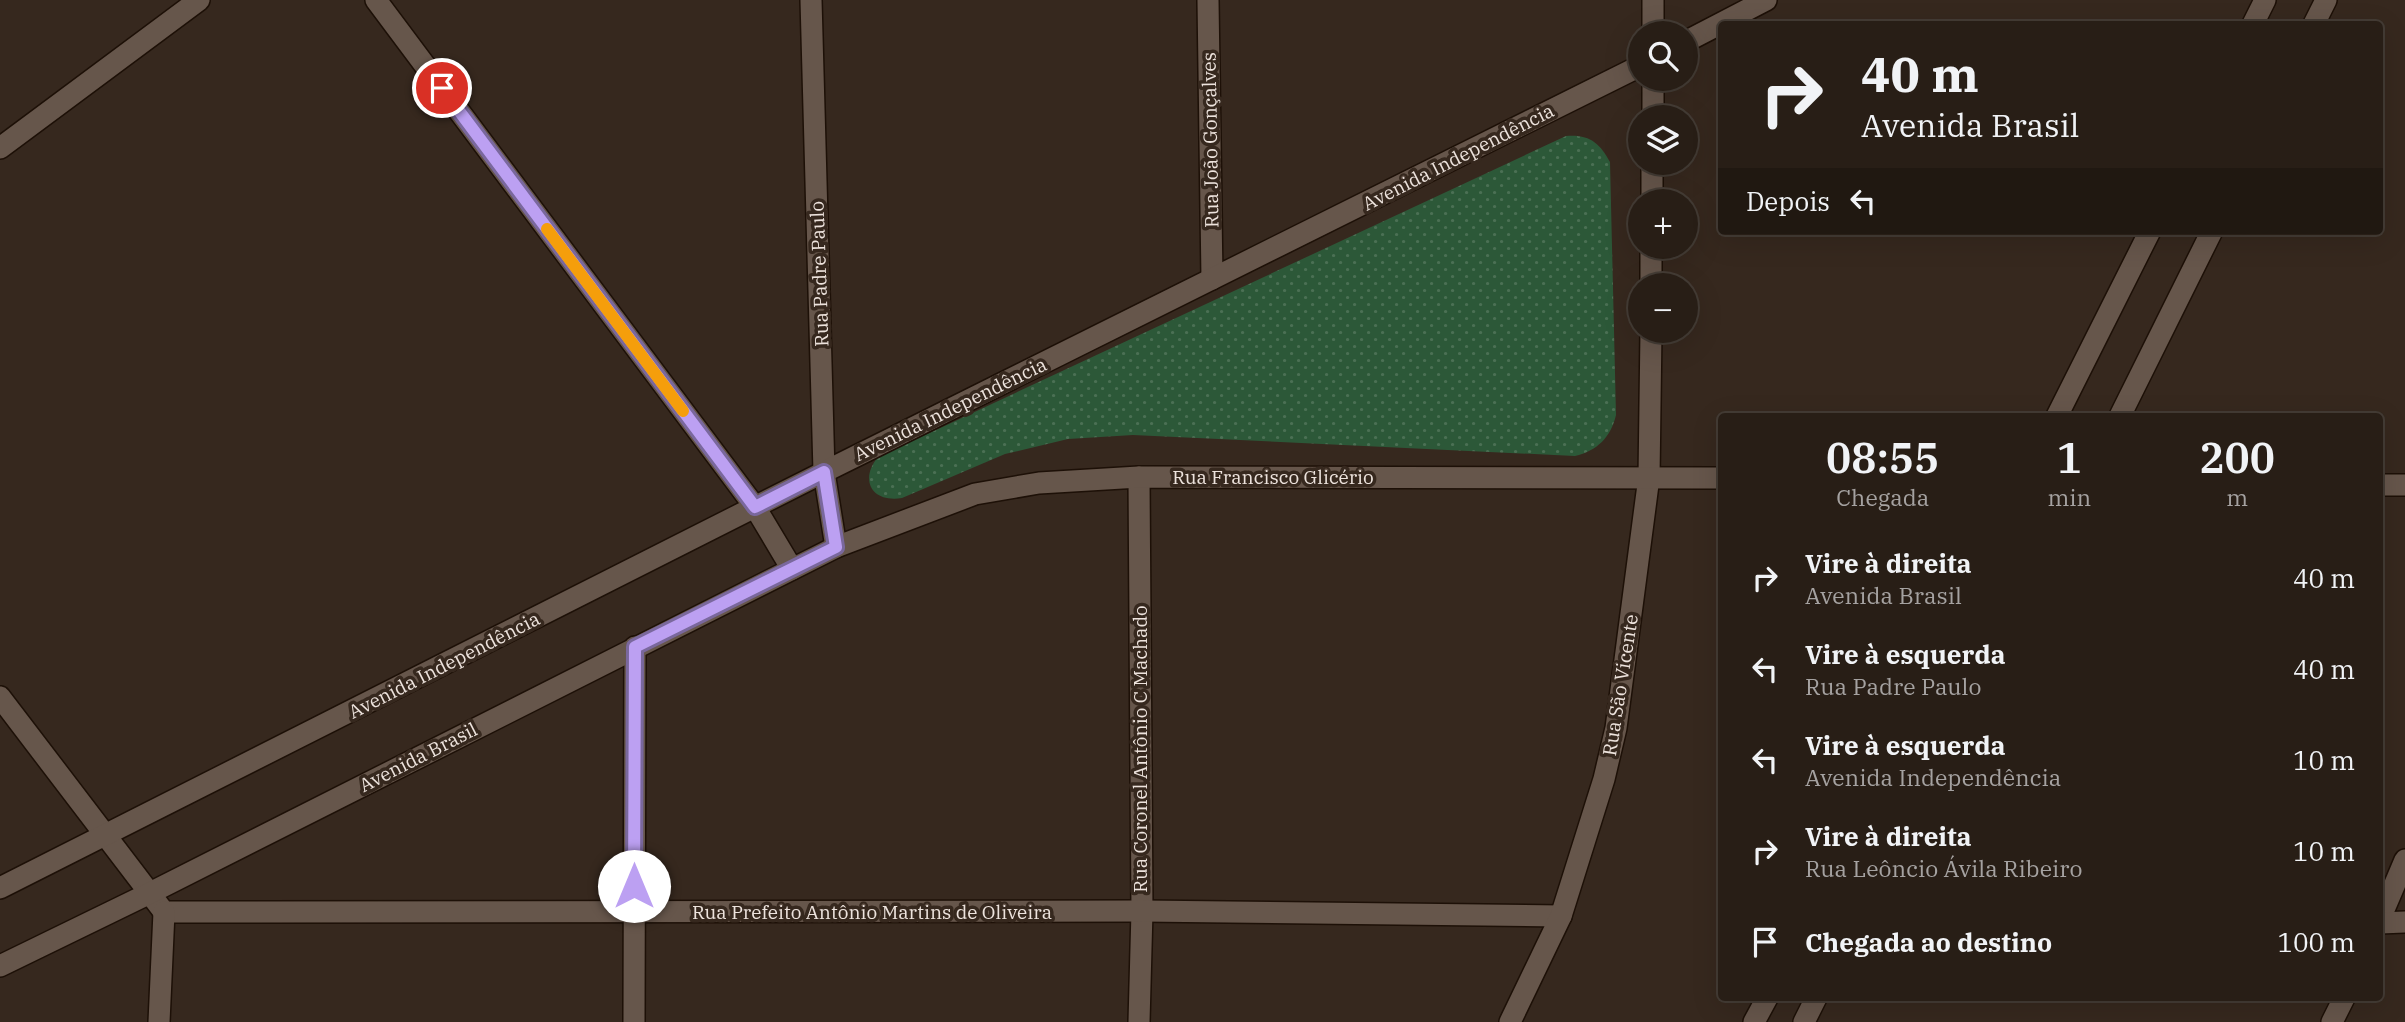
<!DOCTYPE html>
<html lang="pt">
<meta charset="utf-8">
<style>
body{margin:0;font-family:"IBM Plex Serif",serif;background:#342b23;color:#f1f3f6;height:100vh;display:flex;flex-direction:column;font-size:26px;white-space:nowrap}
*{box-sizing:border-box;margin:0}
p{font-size:23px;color:#a5a2a1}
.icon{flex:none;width:38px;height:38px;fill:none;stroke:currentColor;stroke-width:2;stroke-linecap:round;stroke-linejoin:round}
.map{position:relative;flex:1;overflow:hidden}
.drawer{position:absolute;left:1718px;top:413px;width:665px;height:588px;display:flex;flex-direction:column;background:#281e16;border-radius:7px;box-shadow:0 7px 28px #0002,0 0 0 2px #443c35}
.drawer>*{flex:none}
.hud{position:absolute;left:1718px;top:21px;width:665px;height:214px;border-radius:7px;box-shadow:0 7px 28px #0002,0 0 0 2px #443c35;background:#281e16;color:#f1f3f6;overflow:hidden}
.buttons{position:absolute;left:1628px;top:21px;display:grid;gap:14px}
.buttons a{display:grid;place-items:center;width:70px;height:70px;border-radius:50%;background:#281e16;box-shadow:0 7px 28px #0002,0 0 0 2px #443c35;font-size:35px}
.pin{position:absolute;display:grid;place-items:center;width:60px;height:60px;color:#fff;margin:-30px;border:4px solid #fff;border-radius:50%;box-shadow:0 2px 7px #0007}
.me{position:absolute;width:77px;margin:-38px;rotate:0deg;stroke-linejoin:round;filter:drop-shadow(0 0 5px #0008)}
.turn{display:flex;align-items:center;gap:24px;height:147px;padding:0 28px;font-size:32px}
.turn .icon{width:91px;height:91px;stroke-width:2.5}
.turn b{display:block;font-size:49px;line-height:60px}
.then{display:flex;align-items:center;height:66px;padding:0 28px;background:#0003;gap:14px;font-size:26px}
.eta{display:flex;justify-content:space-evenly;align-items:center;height:119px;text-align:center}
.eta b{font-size:42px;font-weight:600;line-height:49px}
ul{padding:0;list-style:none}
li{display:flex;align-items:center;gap:21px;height:91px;padding:0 28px}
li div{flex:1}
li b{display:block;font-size:26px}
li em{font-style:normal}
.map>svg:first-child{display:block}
.park{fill:url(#park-dots)}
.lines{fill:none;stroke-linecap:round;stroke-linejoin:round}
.minor-casing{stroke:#1d1007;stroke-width:24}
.tertiary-casing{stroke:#1d1007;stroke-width:24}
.minor{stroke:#66564b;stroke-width:21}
.tertiary{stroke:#66564b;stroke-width:21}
.route-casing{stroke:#7a689d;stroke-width:18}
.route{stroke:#bca0f2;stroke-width:12}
.slow{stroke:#f59e0b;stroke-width:12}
.labels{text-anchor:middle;stroke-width:7;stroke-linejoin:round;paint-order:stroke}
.street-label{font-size:19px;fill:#ede3dd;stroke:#36281e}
</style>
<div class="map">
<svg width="2405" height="1022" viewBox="0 0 2405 1022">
<defs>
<pattern id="park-dots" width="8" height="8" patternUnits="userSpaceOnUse" patternTransform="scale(1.75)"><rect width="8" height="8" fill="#2c5838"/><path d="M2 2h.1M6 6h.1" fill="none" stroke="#4b7054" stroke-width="1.8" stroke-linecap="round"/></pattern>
</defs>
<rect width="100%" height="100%" fill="#36281e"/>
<!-- park -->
<path class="park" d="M1566,136C1589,134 1600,143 1610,162L1616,415C1611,437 1597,451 1575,456L1133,435L1068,439L1005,454L902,498C872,503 859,480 878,457Z"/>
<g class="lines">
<!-- minor casing -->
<g class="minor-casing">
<g id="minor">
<polyline points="376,0 755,507 792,569"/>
<polyline points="811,0 824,472 836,547"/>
<polyline points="1208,0 1212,279"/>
<polyline points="1653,0 1653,33"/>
<polyline points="2253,24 2265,0"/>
<polyline points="2314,24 2326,0"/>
<polyline points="1653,117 1653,79"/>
<polyline points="0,148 199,0"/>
<polyline points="1652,201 1652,163"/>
<polyline points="1651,285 1651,247"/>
<polyline points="2057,416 2150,231"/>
<polyline points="2120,416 2212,231"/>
<polyline points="1139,477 1142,911 1139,1022"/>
<polyline points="0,697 164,912 1142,911 1561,916"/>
<polyline points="2380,919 2405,860"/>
<polyline points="2380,923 2405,922"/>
<polyline points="159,1022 164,912"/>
<polyline points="634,1022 635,647"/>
<polyline points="1510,1022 1561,916 1604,779 1616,728 1649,477 1651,331"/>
<polyline points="1754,1022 1767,998"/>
<polyline points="1804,1022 1816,998"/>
<polyline points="2332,1022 2344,998"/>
</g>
</g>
<!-- tertiary casing -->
<g class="tertiary-casing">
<g id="tertiary">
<polyline points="1685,42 1766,0"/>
<polyline points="2380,485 2405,485"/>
<polyline points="0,888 824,472 1640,66"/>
<polyline points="0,966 150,893 836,547 975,494 1039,483 1139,477 1722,478"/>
</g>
</g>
<!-- minor -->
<use href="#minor" class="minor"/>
<!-- tertiary -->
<use href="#tertiary" class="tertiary"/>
</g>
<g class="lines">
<!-- route casing -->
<g class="route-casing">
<polyline id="route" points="442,88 755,507 824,472 836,547 635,647 634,886"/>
</g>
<!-- route -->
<use href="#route" class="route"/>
<!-- slow -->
<polyline class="slow" points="547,229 683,411"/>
</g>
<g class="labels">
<!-- street labels -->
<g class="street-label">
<text transform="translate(1210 140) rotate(-91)" y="7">Rua João Gonçalves</text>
<text transform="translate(1458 157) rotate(-27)" y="7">Avenida Independência</text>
<text transform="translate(819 274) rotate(-92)" y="7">Rua Padre Paulo</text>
<text transform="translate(950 409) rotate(-26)" y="7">Avenida Independência</text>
<text x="1273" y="484">Rua Francisco Glicério</text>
<text transform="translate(444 665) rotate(-27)" y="7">Avenida Independência</text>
<text transform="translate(1620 685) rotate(-81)" y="7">Rua São Vicente</text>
<text transform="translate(1140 749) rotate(-90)" y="7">Rua Coronel Antônio C Machado</text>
<text transform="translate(418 757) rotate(-27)" y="7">Avenida Brasil</text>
<text x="872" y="919">Rua Prefeito Antônio Martins de Oliveira</text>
</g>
</g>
</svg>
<div class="buttons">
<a><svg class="icon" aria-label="search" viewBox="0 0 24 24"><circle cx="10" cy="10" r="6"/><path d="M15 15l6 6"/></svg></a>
<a><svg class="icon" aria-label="layers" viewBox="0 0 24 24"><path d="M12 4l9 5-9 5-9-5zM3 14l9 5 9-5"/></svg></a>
<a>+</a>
<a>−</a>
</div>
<div class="pin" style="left:442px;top:88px;background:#d93025"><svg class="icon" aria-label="arrive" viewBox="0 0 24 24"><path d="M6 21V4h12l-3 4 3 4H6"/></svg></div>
<svg class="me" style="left:634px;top:886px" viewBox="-20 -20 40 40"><circle r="19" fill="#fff"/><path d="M0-13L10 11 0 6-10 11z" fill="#bca0f2"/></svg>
<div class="hud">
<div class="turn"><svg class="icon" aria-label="right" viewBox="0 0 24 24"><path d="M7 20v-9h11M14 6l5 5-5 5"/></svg><div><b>40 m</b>Avenida Brasil</div></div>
<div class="then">Depois<svg class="icon" aria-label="left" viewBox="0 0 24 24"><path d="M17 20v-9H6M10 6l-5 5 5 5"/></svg></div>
</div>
<section class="drawer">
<div class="eta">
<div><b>08:55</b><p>Chegada</p></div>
<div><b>1</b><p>min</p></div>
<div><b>200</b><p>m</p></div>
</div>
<ul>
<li><svg class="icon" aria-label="right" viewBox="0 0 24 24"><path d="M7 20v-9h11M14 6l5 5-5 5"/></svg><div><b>Vire à direita</b><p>Avenida Brasil</p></div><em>40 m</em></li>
<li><svg class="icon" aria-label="left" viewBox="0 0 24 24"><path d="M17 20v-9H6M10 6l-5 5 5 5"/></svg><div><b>Vire à esquerda</b><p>Rua Padre Paulo</p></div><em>40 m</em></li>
<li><svg class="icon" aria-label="left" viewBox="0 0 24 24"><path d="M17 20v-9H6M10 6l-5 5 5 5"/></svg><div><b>Vire à esquerda</b><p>Avenida Independência</p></div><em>10 m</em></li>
<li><svg class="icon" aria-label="right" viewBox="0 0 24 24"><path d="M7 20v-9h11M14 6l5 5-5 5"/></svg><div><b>Vire à direita</b><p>Rua Leôncio Ávila Ribeiro</p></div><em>10 m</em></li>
<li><svg class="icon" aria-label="arrive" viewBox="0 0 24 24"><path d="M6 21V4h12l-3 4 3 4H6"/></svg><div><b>Chegada ao destino</b></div><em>100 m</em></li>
</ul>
</section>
</div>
